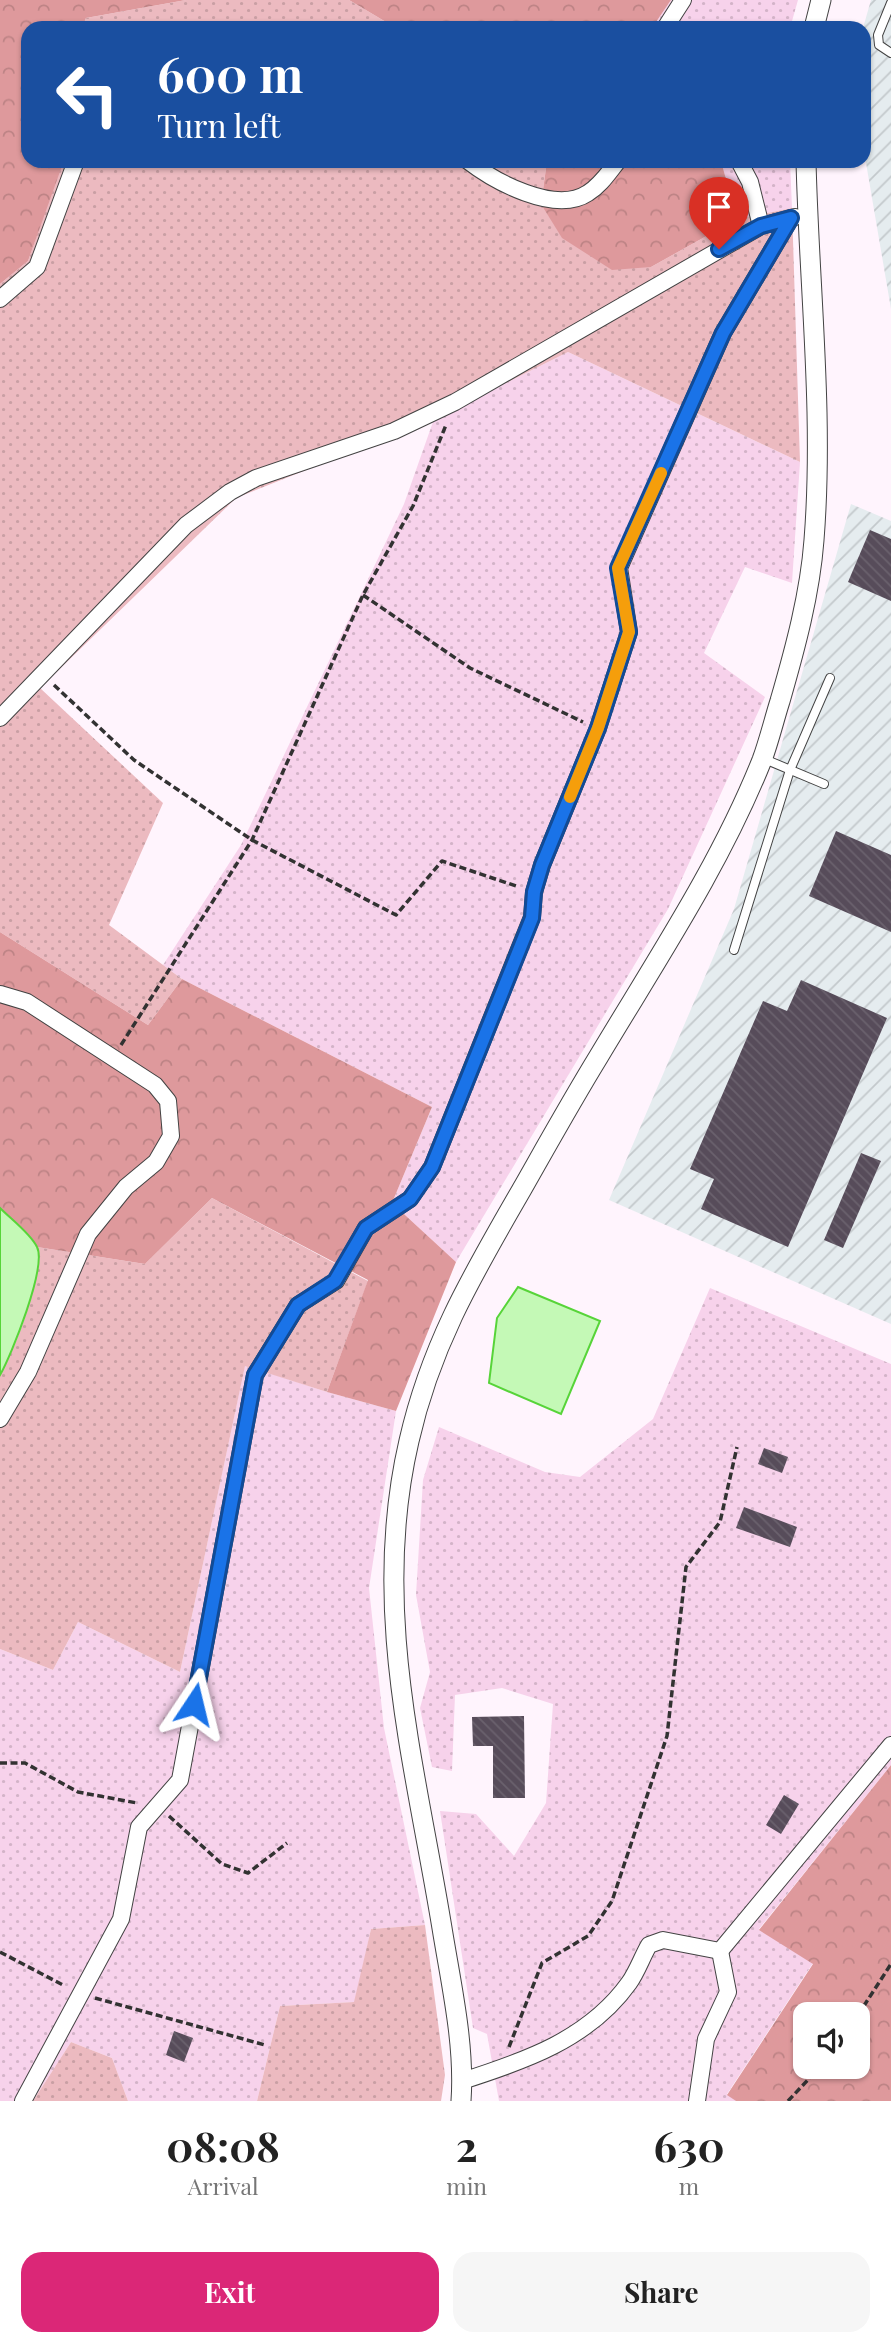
<!DOCTYPE html>
<style>
body{margin:0;font-family:"Playfair Display",serif;background:#f6f6f6;color:#222;height:100vh;display:flex;flex-direction:column;font-size:26px;white-space:nowrap}
*{box-sizing:border-box;margin:0}
p{font-size:23px;color:#767676}
.icon{flex:none;width:38px;height:38px;fill:none;stroke:currentColor;stroke-width:2;stroke-linecap:round;stroke-linejoin:round}
.map{position:relative;height:2101px;overflow:hidden}
.drawer{display:flex;flex-direction:column;background:#fff;flex:1}
.drawer>*{flex:none}
.banner{position:absolute;left:21px;top:21px;width:850px;height:147px;border-radius:21px;box-shadow:0 2px 5px #0004;background:#1a4fa0;color:#fff;overflow:hidden}
.tools{position:absolute;left:793px;top:2002px;display:grid;gap:14px}
.tools a{display:grid;place-items:center;width:77px;height:77px;border-radius:14px;background:#fff;box-shadow:0 2px 5px #0004;font-size:35px}
.pin{position:absolute;display:grid;place-items:center;width:60px;height:60px;color:#fff;margin:-72px -30px;border-radius:50% 50% 50% 0;rotate:-45deg;box-shadow:0 0 7px #0007}
.pin .icon{rotate:45deg}
.me{position:absolute;width:77px;margin:-38px;rotate:10deg;stroke-linejoin:round;filter:drop-shadow(0 0 5px #0008)}
.turn{display:flex;align-items:center;gap:24px;height:147px;padding:0 21px;font-size:32px}
.turn .icon{width:91px;height:91px;stroke-width:2.5}
.turn b{display:block;font-size:49px;line-height:60px}
.eta{display:flex;justify-content:space-evenly;align-items:center;height:119px;text-align:center}
.eta b{font-size:42px;font-weight:700;line-height:49px}
.action{display:flex;gap:14px;margin-top:auto;padding:14px 21px}
.action a{flex:1;height:80px;border-radius:21px;background:#db2777;color:#fff;font-size:28px;font-weight:700;line-height:80px;text-align:center}
.action a+a{background:#f6f6f6;color:#222}
.map>svg:first-child{display:block}
.industrial{fill:url(#industrial-furrows)}
.farmland{fill:url(#farmland-dots)}
.grass{fill:url(#grass-dots)}
.forest{fill:url(#forest-crowns);fill-rule:evenodd}
.water{fill:#c4f9b6;stroke:#57d439;stroke-width:2}
.building{fill:url(#building-back-hatch)}
.lines{fill:none;stroke-linecap:round;stroke-linejoin:round}
.service-casing{stroke:#434343;stroke-width:10}
.minor-casing{stroke:#434343;stroke-width:18}
.tertiary-casing{stroke:#434343;stroke-width:21}
.path{stroke:#323232;stroke-width:3.5;stroke-dasharray:7 3.5;stroke-linecap:butt}
.service{stroke:#fff;stroke-width:8}
.minor{stroke:#fff;stroke-width:16}
.tertiary{stroke:#fff;stroke-width:19}
.route-casing{stroke:#114b97;stroke-width:18}
.route{stroke:#1a73e8;stroke-width:12}
.slow{stroke:#f59e0b;stroke-width:12}
</style>
<div class="map">
<svg width="891" height="2101" viewBox="0 0 891 2101">
<defs>
<pattern id="industrial-furrows" width="10" height="10" patternUnits="userSpaceOnUse" patternTransform="scale(1.75)"><rect width="10" height="10" fill="#e5ecef"/><path d="M-1 1l2-2M0 10L10 0M9 11l2-2" fill="none" stroke="#c3c9cc"/></pattern>
<pattern id="farmland-dots" width="8" height="8" patternUnits="userSpaceOnUse" patternTransform="scale(1.75)"><rect width="8" height="8" fill="#f7d2eb"/><path d="M2 2h.1M6 6h.1" fill="none" stroke="#d3b3c8" stroke-width="1.8" stroke-linecap="round"/></pattern>
<pattern id="grass-dots" width="8" height="8" patternUnits="userSpaceOnUse" patternTransform="scale(1.75)"><rect width="8" height="8" fill="#ecbac0"/><path d="M2 2h.1M6 6h.1" fill="none" stroke="#c99fa4" stroke-width="1.8" stroke-linecap="round"/></pattern>
<pattern id="forest-crowns" width="20" height="18" patternUnits="userSpaceOnUse" patternTransform="scale(1.75)"><rect width="20" height="18" fill="#de999c"/><path d="M2 6a3 3 0 1 1 6 0M12 15a3 3 0 1 1 6 0" fill="none" stroke="#bd8385"/></pattern>
<pattern id="building-back-hatch" width="6" height="6" patternUnits="userSpaceOnUse" patternTransform="scale(1.75)"><rect width="6" height="6" fill="#574c5a"/><path d="M-1 5l2 2M0 0l6 6M5-1l2 2" fill="none" stroke="#6a616d"/></pattern>
</defs>
<rect width="100%" height="100%" fill="#fff4fd"/>
<!-- industrial -->
<g class="industrial">
<polygon points="871,0 891,0 891,309 865,157 863,28"/>
<polygon points="851,504 891,521 891,1324 609,1200 734,909"/>
</g>
<!-- farmland -->
<g class="farmland">
<polygon points="671,0 798,0 790,28 652,28"/>
<polygon points="721,161 790,161 792,208 737,219"/>
<polygon points="568,352 800,462 792,583 745,567 704,653 765,697 668,909 456,1262 392,1203 432,1107 182,979 163,965 241,845 404,504 434,419"/>
<polygon points="710,1288 891,1364 891,1765 759,1929 813,1963 727,2094 736,2101 499,2101 487,2034 473,2028 440,1811 476,1814 514,1856 546,1803 553,1704 502,1688 455,1695 452,1771 432,1767 420,1708 430,1672 416,1595 423,1480 439,1427 545,1472 580,1477 653,1419"/>
<polygon points="245,1365 327,1392 396,1411 369,1588 384,1728 425,1925 371,1929 355,2002 280,2006 257,2101 128,2101 112,2058 71,2042 33,2101 0,2101 0,1649 53,1670 78,1622 180,1672"/>
</g>
<!-- grass -->
<g class="grass">
<polygon points="186,0 349,0 396,28 82,28 86,18"/>
<polygon points="62,161 547,161 541,204 651,267 737,219 792,208 800,462 568,352 434,419 236,498 40,688 163,803 109,925 182,979 148,1025 0,932 0,284 28,261"/>
<path d="M212,1198L368,1281L327,1392L245,1366L180,1672L78,1622L53,1670L0,1649V1375C17,1346 41,1281 37,1247L145,1264Z"/>
<polygon points="425,1925 445,2075 441,2101 257,2101 280,2006 354,2002 371,1929"/>
<polygon points="71,2042 112,2058 128,2101 33,2101"/>
</g>
<!-- forest -->
<g class="forest">
<polygon points="0,0 186,0 86,18 82,28 28,28 28,161 62,161 62,166 28,261 0,284"/>
<polygon points="349,0 671,0 652,28 396,28"/>
<polygon points="547,161 721,161 737,219 651,267 612,270 562,238 541,204"/>
<polygon points="0,932 148,1025 182,979 432,1107 392,1203 456,1262 396,1411 327,1392 368,1280 212,1198 145,1264 37,1247 0,1208"/>
<path d="M891,1765V2101H736L727,2095L813,1964L759,1930ZM805,2014H858V2067H805Z"/>
</g>
<!-- water -->
<g class="water">
<path d="M0,1208C11,1219 31,1234 37,1247C47,1267 11,1356 0,1375Z"/>
<polygon points="518,1287 600,1321 561,1414 489,1383 497,1318"/>
</g>
<!-- building -->
<g class="building">
<polygon points="870,530 891,539 891,601 848,582"/>
<polygon points="836,831 891,855 891,932 809,896"/>
<polygon points="801,980 887,1018 788,1247 701,1209 714,1179 690,1169 763,1001 787,1011"/>
<polygon points="861,1153 881,1161 843,1248 824,1240"/>
<polygon points="764,1448 788,1457 782,1473 758,1464"/>
<polygon points="744,1507 797,1527 790,1547 736,1528"/>
<polygon points="524,1716 525,1798 493,1798 493,1746 473,1746 472,1717"/>
<polygon points="784,1795 799,1804 781,1834 766,1825"/>
<polygon points="174,2031 193,2038 184,2062 166,2055"/>
</g>
<g class="lines">
<!-- service casing -->
<g class="service-casing">
<g id="service">
<polyline points="891,3 878,35 879,45 891,53"/>
<polyline points="762,758 824,784"/>
<polyline points="734,950 790,770 830,678"/>
</g>
</g>
<!-- minor casing -->
<g class="minor-casing">
<g id="minor">
<polyline points="665,28 683,0"/>
<path d="M468,161C494,181 555,215 588,193C601,185 609,172 618,161"/>
<polyline points="739,161 750,182 761,226"/>
<polyline points="0,299 37,267 76,161"/>
<polyline points="0,718 186,525 230,492 256,478 394,431 455,402 761,226 795,217"/>
<polyline points="0,994 27,1002 155,1085 168,1101 171,1136 156,1162 126,1187 88,1234 28,1372 0,1419"/>
<path d="M462,2081C525,2061 589,2039 629,1983C637,1972 642,1957 649,1945L663,1940L720,1951L891,1745"/>
<polyline points="23,2101 121,1919 139,1827 180,1780 255,1375 298,1305 336,1281 366,1228 410,1199 432,1167 532,917 534,892 542,865 598,728 629,632 619,568 723,333 791,218"/>
<polyline points="697,2101 706,2039 728,1992 720,1951"/>
</g>
</g>
<!-- tertiary casing -->
<g class="tertiary-casing">
<g id="tertiary">
<polyline points="814,28 821,0"/>
<path d="M461,2101C465,2044 451,1984 442,1928C415,1763 370,1608 409,1441C431,1344 473,1274 522,1189C547,1145 572,1100 599,1056C657,959 720,865 762,760C769,741 774,720 780,701C795,649 810,594 814,540C824,414 809,287 806,161"/>
</g>
</g>
<!-- path -->
<g class="path">
<polyline points="363,595 470,668 583,722"/>
<polyline points="54,685 134,760 252,840 396,915 442,861 519,887"/>
<polyline points="121,1045 252,840 363,595 413,506 446,425"/>
<polyline points="0,1763 25,1763 78,1792 137,1803"/>
<polyline points="169,1816 222,1864 248,1873 287,1843"/>
<polyline points="0,1952 65,1986"/>
<polyline points="95,1998 265,2045"/>
<polyline points="858,2015 891,1964"/>
<polyline points="509,2047 542,1963 588,1936 612,1901 667,1736 686,1567 720,1522 737,1447"/>
<polyline points="788,2101 820,2067"/>
</g>
<!-- service -->
<use href="#service" class="service"/>
<!-- minor -->
<use href="#minor" class="minor"/>
<!-- tertiary -->
<use href="#tertiary" class="tertiary"/>
</g>
<g class="lines">
<!-- route casing -->
<g class="route-casing">
<polyline id="route" points="194,1704 255,1375 298,1305 335,1281 366,1228 410,1199 432,1167 532,918 534,892 542,865 598,728 629,632 618,568 723,333 791,218 761,226 719,249"/>
</g>
<!-- route -->
<use href="#route" class="route"/>
<!-- slow -->
<polyline class="slow" points="570,797 598,728 629,632 618,568 661,473"/>
</g>
</svg>
<div class="tools">
<a><svg class="icon" aria-label="sound" viewBox="0 0 24 24"><path d="M4 9h4l5-4v14l-5-4H4zM17 9q2 3 0 6"/></svg></a>
</div>
<div class="pin" style="left:719px;top:249px;background:#d93025"><svg class="icon" aria-label="arrive" viewBox="0 0 24 24"><path d="M6 21V4h12l-3 4 3 4H6"/></svg></div>
<svg class="me" style="left:194px;top:1704px" viewBox="-20 -20 40 40"><path d="M0-17L14 15 0 8-14 15z" fill="#1a73e8" stroke="#fff" stroke-width="4"/></svg>
<div class="banner">
<div class="turn"><svg class="icon" aria-label="left" viewBox="0 0 24 24"><path d="M17 20v-9H6M10 6l-5 5 5 5"/></svg><div><b>600 m</b>Turn left</div></div>
</div>
</div>
<section class="drawer">
<div class="eta">
<div><b>08:08</b><p>Arrival</p></div>
<div><b>2</b><p>min</p></div>
<div><b>630</b><p>m</p></div>
</div>
<div class="action"><a>Exit</a><a>Share</a></div>
</section>
